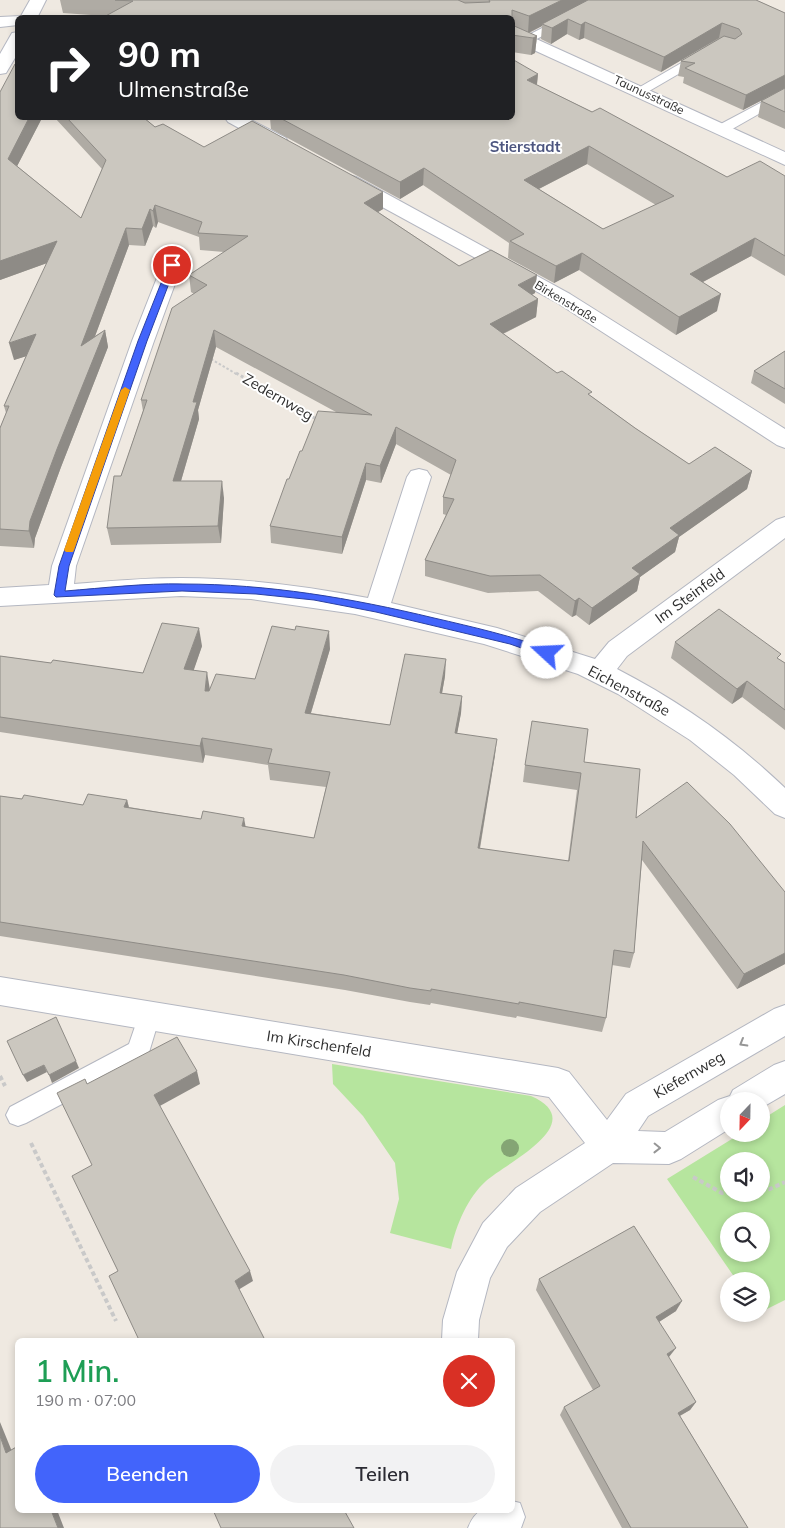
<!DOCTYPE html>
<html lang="de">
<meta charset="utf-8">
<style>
body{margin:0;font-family:Mulish,sans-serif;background:#f2f2f3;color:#2b2b33;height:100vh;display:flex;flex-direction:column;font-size:19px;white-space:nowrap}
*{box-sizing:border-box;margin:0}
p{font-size:16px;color:#7c7c81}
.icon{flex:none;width:28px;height:28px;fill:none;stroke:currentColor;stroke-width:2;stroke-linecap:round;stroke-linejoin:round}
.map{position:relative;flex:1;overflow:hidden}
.sheet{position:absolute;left:15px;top:1338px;width:500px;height:175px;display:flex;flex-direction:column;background:#fff;border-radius:8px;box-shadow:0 2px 8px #0003}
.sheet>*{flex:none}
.hud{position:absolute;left:15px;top:15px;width:500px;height:105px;border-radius:8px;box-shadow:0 2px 8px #0003;background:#202124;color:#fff;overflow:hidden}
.needle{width:32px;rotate:202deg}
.fabs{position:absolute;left:720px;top:1092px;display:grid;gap:10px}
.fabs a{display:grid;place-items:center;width:50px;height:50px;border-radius:50%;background:#fff;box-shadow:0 2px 8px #0003;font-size:25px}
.pin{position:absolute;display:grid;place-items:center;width:42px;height:42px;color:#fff;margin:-21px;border:2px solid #fff;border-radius:50%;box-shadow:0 1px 5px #0007}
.me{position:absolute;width:55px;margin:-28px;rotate:290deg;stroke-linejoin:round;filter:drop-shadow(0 0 4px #0008)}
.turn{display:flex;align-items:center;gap:18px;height:105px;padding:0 20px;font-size:22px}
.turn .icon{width:65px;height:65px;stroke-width:2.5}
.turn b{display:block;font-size:35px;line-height:42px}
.round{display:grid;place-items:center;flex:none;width:52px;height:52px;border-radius:26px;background:#f2f2f3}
.overview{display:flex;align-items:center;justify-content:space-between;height:85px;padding:0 20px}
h1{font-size:30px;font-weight:600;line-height:38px;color:#1e9e55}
.action{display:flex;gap:10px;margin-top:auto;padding:10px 20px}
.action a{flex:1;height:58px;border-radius:30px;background:#4264fb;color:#fff;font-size:20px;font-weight:600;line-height:58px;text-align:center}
.action a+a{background:#f2f2f3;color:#2b2b33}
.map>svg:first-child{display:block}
.green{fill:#b6e59e;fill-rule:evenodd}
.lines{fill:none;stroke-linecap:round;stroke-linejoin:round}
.lane-casing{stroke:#b4b7c1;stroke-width:2}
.street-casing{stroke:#b4b7c1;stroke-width:2}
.secondary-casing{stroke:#b4b7c1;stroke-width:2}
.path-far2{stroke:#c9c9c9;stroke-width:2;stroke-dasharray:2.5 2;stroke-linecap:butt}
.path-far1{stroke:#c9c9c9;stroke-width:3;stroke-dasharray:3 2.5;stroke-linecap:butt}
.path{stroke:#c9c9c9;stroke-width:4;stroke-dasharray:4.5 3;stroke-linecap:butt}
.lane{fill:#fff;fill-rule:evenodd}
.street{fill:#fff;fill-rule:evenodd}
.secondary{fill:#fff;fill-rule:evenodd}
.tree{fill:#84a574}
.wall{fill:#afaba4;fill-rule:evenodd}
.shaded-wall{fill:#8e8b86}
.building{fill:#cbc7bf;stroke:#8e8b86;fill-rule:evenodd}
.oneway{stroke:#969696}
.route{fill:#4264fb;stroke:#2b41a3}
.slow{fill:#f59e0b}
.labels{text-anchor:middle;stroke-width:4;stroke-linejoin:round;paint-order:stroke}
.far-street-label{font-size:12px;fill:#2e2e2e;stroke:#fff}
.far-quarter-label{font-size:15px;font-weight:bold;fill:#4d5680;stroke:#fff}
.street-label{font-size:15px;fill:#2e2e2e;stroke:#fff}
</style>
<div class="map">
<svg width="785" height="1528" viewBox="0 0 785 1528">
<rect width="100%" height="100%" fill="#efe9e1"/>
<!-- green -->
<g class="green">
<path d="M332,1064L531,1096C592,1123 506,1163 486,1181C468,1197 456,1225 451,1249L390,1233L399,1199L395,1163L363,1116L333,1084Z"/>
<path d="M785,1105V1300L761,1312V1281H737L667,1179L740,1134H761V1120ZM729,1161H761V1194H729ZM729,1221H761V1254H729Z"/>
</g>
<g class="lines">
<!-- lane casing -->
<g class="lane-casing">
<g id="lane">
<polygon points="596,0 611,0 531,42 527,43 521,39"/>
<polygon points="702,51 708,55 706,58 644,94 639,95 633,91"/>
<polygon points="785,90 785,99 727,132 717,132 715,129 717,126"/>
<polygon points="149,1006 157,1009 160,1016 147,1059 26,1123 18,1126 10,1123 6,1115 10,1107 129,1044 141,1009"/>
</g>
</g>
<!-- street casing -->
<g class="street-casing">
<g id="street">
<polygon points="30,0 46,0 37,18 18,18 18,25 0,27 0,17 21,16"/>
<polygon points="18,32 18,53 6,73 0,74 0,54 12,33"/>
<polygon points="225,118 247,118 286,138 288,142 286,146 279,148 272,146 228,122"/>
<polygon points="349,175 356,177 570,294 785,429 785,448 777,445 556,302 342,185 339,181 342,177"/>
<path d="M172,259L179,261L182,265L154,341L76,566L74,584C110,581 145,578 181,578C244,578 306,586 368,598L407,477L411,471L419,469L427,471L431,477L391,603L497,628L595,659L609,642L776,520L785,517V538L627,656L617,669C679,701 735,740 785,788V818L775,814L734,775L690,740L618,694L578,674L484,644L355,614L251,599L181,596L0,606V588L49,585L52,566L132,341L162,265L165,261Z"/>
<polygon points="0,977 558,1068 569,1072 607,1120 626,1094 774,1009 785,1005 785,1036 648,1116 638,1131 665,1132 718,1100 730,1096 733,1090 774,1065 785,1061 785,1094 761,1108 761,1101 729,1101 729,1129 681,1159 669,1164 613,1163 540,1212 507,1247 490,1278 479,1320 478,1340 442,1340 443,1320 457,1272 483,1223 516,1188 585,1143 549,1097 0,1005"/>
<path d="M512,1501L520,1503L525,1517L521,1528H468C478,1503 489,1510 512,1510Z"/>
</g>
</g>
<!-- secondary casing -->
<g class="secondary-casing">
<polygon id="secondary" points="512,28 785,152 785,165 512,40"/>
</g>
<!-- path-far2 -->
<polyline class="path-far2" points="211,359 238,375"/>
<!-- path-far1 -->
<polyline class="path-far1" points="236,373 318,420"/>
<!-- path -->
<g class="path">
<polyline points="0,1076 5,1086"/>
<polyline points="31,1143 116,1321"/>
<polyline points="693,1177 722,1193 729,1192"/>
<polyline points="761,1190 770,1189 785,1182"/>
</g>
<!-- lane -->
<use href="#lane" class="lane"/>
<!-- street -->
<use href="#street" class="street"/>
<!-- secondary -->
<use href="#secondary" class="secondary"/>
</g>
<!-- trees -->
<circle class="tree" cx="510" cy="1148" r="9"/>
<!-- wall -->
<g class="wall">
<polygon points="60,0 756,0 785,13 785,129 758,117 761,101 774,94 743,110 683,83 684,77 678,76 681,61 719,38 661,72 584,38 579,40 567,34 551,44 541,39 542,26 529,33 537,36 535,53 531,55 512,52 512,18 102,18 105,16 63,13"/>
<path d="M538,74L537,85L727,177L785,176V276L751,256L703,282L717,311L676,335L579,270L554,283L508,258L509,243L423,185L400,199L271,129L270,118H512ZM587,164L656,205L603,229L539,189Z"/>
<polygon points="0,92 18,118 42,118 17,166 81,218 102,169 55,118 144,118 155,127 204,147 383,192 383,209 378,212 459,266 535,293 532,295 538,299 536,317 503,334 557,373 591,396 635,428 689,464 752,471 747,489 679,537 675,552 640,577 637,591 589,625 576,615 572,617 538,591 488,593 425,576 425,560 446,515 443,514 443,497 451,475 396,444 381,483 366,480 342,554 271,543 270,526 302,451 336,412 216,347 198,410 199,419 181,481 224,498 221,543 111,545 107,528 121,476 143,411 141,400 194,294 191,292 189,275 224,252 200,250 199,237 158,222 156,228 153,226 145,246 129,245 95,336 105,330 108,347 61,467 35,538 34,548 0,546 0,428 6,413 4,406 26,356 14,360 47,263 0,280"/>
<polygon points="785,351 785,404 751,383 754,371"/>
<polygon points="675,642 779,659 785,663 785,730 742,697 732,704 671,658"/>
<polygon points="202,646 193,671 210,690 255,679 330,649 311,713 390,725 445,676 442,693 462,696 461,713 457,733 495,755 480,849 568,861 577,790 523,782 525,765 584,762 636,818 785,892 785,964 737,989 642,860 634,953 630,968 612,965 606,1018 602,1032 517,1016 516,1018 431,1003 430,1005 410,1002 345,990 0,936 0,796 22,799 83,805 127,800 129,807 314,838 326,787 270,780 268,765 205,755 203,763 0,732 0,656 51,663 143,673"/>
<polygon points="539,1279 676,1311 659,1322 669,1358 696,1402 690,1410 680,1416 748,1528 622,1528 560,1415 564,1407 593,1390 536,1290"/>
</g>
<!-- shaded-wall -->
<g class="shaded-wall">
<polygon points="562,0 592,0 542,24 542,26 528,33 529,16"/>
<polygon points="568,19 567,34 551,44 552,28"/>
<polygon points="585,22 584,38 579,40 581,25"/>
<polygon points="722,23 719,38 661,72 664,57"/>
<polygon points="537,36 535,53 531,55 533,38"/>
<polygon points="538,74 536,91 527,80"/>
<polygon points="785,75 785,88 743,110 746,95"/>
<polygon points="29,118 42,118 12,176 8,159"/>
<polygon points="589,146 587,164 523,197 524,180"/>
<polygon points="424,168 423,185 400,199 400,182"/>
<polygon points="383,192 383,209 365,220 364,203"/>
<polygon points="155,205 158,222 156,228 153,211"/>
<polygon points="150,209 153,226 145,246 142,229"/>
<polygon points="126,228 129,245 85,363 81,346"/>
<polygon points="755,238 751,256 686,291 690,274"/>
<polygon points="57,241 61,258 0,280 0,261"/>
<polygon points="582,253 579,270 554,283 556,266"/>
<polygon points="537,275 535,293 517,302 518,285"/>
<polygon points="721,294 717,311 676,335 679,317"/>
<polygon points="538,299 536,317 488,341 490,324"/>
<polygon points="105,330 108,347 61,467 35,538 34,548 29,531 30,521 57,449"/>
<polygon points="214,330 216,347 198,410 199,419 176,498 173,481 193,402"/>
<polygon points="36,334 40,352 14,360 9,343"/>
<polygon points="396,427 396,444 381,483 380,466"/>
<polygon points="366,463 366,480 342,554 342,537"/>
<polygon points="752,471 747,489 679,537 675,552 640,577 637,591 589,625 592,608 670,528"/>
<polygon points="222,481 224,498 221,543 218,526"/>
<polygon points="579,598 576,615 572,617 575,601"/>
<polygon points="199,628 202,646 188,687 184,669"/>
<polygon points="329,631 330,649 306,729 305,713"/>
<polygon points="446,659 445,676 439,710 440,693"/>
<polygon points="207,672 210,690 208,708 205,691"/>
<polygon points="747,681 742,697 732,704 737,689"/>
<polygon points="462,696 461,713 454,750 455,733"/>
<polygon points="202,738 205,755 203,763 200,746"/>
<polygon points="497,739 495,755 477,864 478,848"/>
<polygon points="127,800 131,817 124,807"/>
<polygon points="244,818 247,834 242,826"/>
<polygon points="785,953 785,964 737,989 744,974"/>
<polygon points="76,1061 79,1068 52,1083 49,1075"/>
<polygon points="44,1065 47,1072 27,1082 23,1075"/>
<polygon points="197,1071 200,1084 158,1107 154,1095"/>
<polygon points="250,1271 253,1281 238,1290 235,1281"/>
<polygon points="682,1301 676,1311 651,1327 656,1317"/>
<polygon points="676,1348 669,1357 661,1363 667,1354"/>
<polygon points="696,1402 690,1410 672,1420 678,1413"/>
<polygon points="0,1422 15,1459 6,1453 0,1436"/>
<polygon points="51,1510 57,1510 64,1528 58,1528"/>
</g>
<!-- building -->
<g class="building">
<polygon points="115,0 458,0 465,3 490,2 489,0 562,0 529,16 512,10 512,18 102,18 133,1"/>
<polygon points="588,0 756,0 785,13 785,75 746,95 685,68 695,63 681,61 724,36 735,39 742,34 739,29 722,23 664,57 585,22 581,25 568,19 552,28 542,24"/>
<polygon points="512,25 537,36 533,38 512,35"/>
<path d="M512,59L538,74L527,80L592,112L600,108L727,177L760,161L785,176V256L755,238L690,274L721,294L679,317L582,253L556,266L510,241L524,234L424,168L400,182L280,118H512ZM589,146L674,196L603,229L524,180Z"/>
<polygon points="18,63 18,118 29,118 8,159 81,218 106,160 67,118 144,118 155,127 163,124 204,147 252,121 383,192 364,203 459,266 491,250 537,275 518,285 538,299 490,324 557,373 562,371 592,392 588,394 635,428 689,464 715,447 752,471 670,528 679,535 632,568 640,574 592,608 579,598 575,601 540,575 490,576 425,560 454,499 443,497 456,460 396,427 380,466 366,463 342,537 270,526 287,479 289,479 300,451 302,451 318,411 372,415 214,330 193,402 197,402 173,481 222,481 218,526 107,528 114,476 121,476 147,400 141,400 172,308 207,285 189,275 248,236 198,233 202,222 155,205 153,211 150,209 142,229 126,228 81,346 105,330 57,449 30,521 29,531 0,529 0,428 9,406 4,406 36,334 9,343 57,241 0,261 0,92 15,64"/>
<polygon points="785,88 785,112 761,101"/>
<polygon points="785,351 785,389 754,371"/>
<polygon points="719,609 781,654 777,658 785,663 785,710 747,681 737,689 675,642"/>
<polygon points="162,623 199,628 184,669 207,672 205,691 209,691 216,674 255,679 272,626 295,630 296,626 329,631 305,713 390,725 405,654 446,659 440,693 462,696 455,733 497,739 478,848 569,861 581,773 525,765 532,721 588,729 584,762 640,769 636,818 687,782 730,824 785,892 785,953 744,974 643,841 634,953 614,950 606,1018 519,1002 519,1004 431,989 431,991 410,988 344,975 0,922 0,796 22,799 24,795 83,805 88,794 127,800 124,807 201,819 203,811 244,818 242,826 314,838 330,772 268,763 272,749 202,738 200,746 0,717 0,656 51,663 53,660 143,673"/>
<polygon points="56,1017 76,1061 49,1075 44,1065 23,1075 7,1041"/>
<polygon points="177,1037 197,1071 154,1095 250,1271 235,1281 265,1340 139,1340 109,1276 118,1271 72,1176 92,1165 57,1093 85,1079 87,1084"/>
<polygon points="634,1226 682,1301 656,1317 676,1348 667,1354 696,1402 678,1413 748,1528 631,1528 564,1407 600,1386 539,1279"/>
<polygon points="0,1436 6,1453 18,1446 18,1510 51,1510 58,1528 0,1528"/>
<polygon points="213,1510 344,1510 354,1528 221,1528"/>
</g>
<!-- one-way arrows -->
<defs><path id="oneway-chevron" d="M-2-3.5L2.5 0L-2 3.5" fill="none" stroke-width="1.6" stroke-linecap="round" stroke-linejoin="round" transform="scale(1.25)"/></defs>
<g class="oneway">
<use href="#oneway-chevron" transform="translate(743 1043) rotate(150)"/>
<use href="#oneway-chevron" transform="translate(657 1148) rotate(1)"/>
</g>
<!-- route -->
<path class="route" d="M169,263L176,265L147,341L69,566L65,591C104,588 144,583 183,584C268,584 351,598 434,618C473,627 512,636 551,650L552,653L551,656L547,657L510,644L376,612L314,600L256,594L182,591L56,597L54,595L59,566L138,341Z"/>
<!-- slow -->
<polygon class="slow" points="125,387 130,390 74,550 73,552 66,552 64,550 121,390"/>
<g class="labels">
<!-- far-street labels -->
<g class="far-street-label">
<text transform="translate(649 95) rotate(25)" y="4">Taunusstraße</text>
<text transform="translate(566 302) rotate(31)" y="4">Birkenstraße</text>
</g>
<!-- far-quarter labels -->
<g class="far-quarter-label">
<text x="525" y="152">Stierstadt</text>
</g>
<!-- street labels -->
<g class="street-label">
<text transform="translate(278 397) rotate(30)" y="5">Zedernweg</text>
<text transform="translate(690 596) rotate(-36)" y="5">Im Steinfeld</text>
<text transform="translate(629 691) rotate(28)" y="5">Eichenstraße</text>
<text transform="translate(319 1044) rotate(9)" y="5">Im Kirschenfeld</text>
<text transform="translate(689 1075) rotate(-30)" y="5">Kiefernweg</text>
</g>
</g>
</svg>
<div class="fabs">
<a><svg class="needle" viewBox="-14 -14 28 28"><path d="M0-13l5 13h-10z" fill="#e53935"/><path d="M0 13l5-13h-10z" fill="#7c7c81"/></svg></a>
<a><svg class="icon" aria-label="sound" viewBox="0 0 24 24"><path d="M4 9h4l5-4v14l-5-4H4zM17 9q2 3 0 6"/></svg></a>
<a><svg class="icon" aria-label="search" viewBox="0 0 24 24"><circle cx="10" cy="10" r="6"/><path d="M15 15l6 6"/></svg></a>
<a><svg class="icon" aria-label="layers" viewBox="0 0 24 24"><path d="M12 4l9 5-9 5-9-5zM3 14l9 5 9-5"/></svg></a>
</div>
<div class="pin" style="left:172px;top:265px;background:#d93025"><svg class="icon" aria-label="arrive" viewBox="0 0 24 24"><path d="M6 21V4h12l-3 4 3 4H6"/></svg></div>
<svg class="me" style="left:547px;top:653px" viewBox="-20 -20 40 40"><circle r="19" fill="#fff"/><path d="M0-13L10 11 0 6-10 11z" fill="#4264fb"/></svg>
<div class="hud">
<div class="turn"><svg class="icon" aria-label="right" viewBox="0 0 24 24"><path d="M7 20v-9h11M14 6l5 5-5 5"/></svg><div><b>90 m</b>Ulmenstraße</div></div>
</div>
<section class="sheet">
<div class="overview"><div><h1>1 Min.</h1><p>190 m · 07:00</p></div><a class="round" style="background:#d93025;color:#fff"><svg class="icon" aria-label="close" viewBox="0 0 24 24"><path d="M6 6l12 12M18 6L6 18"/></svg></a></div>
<div class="action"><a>Beenden</a><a>Teilen</a></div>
</section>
</div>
